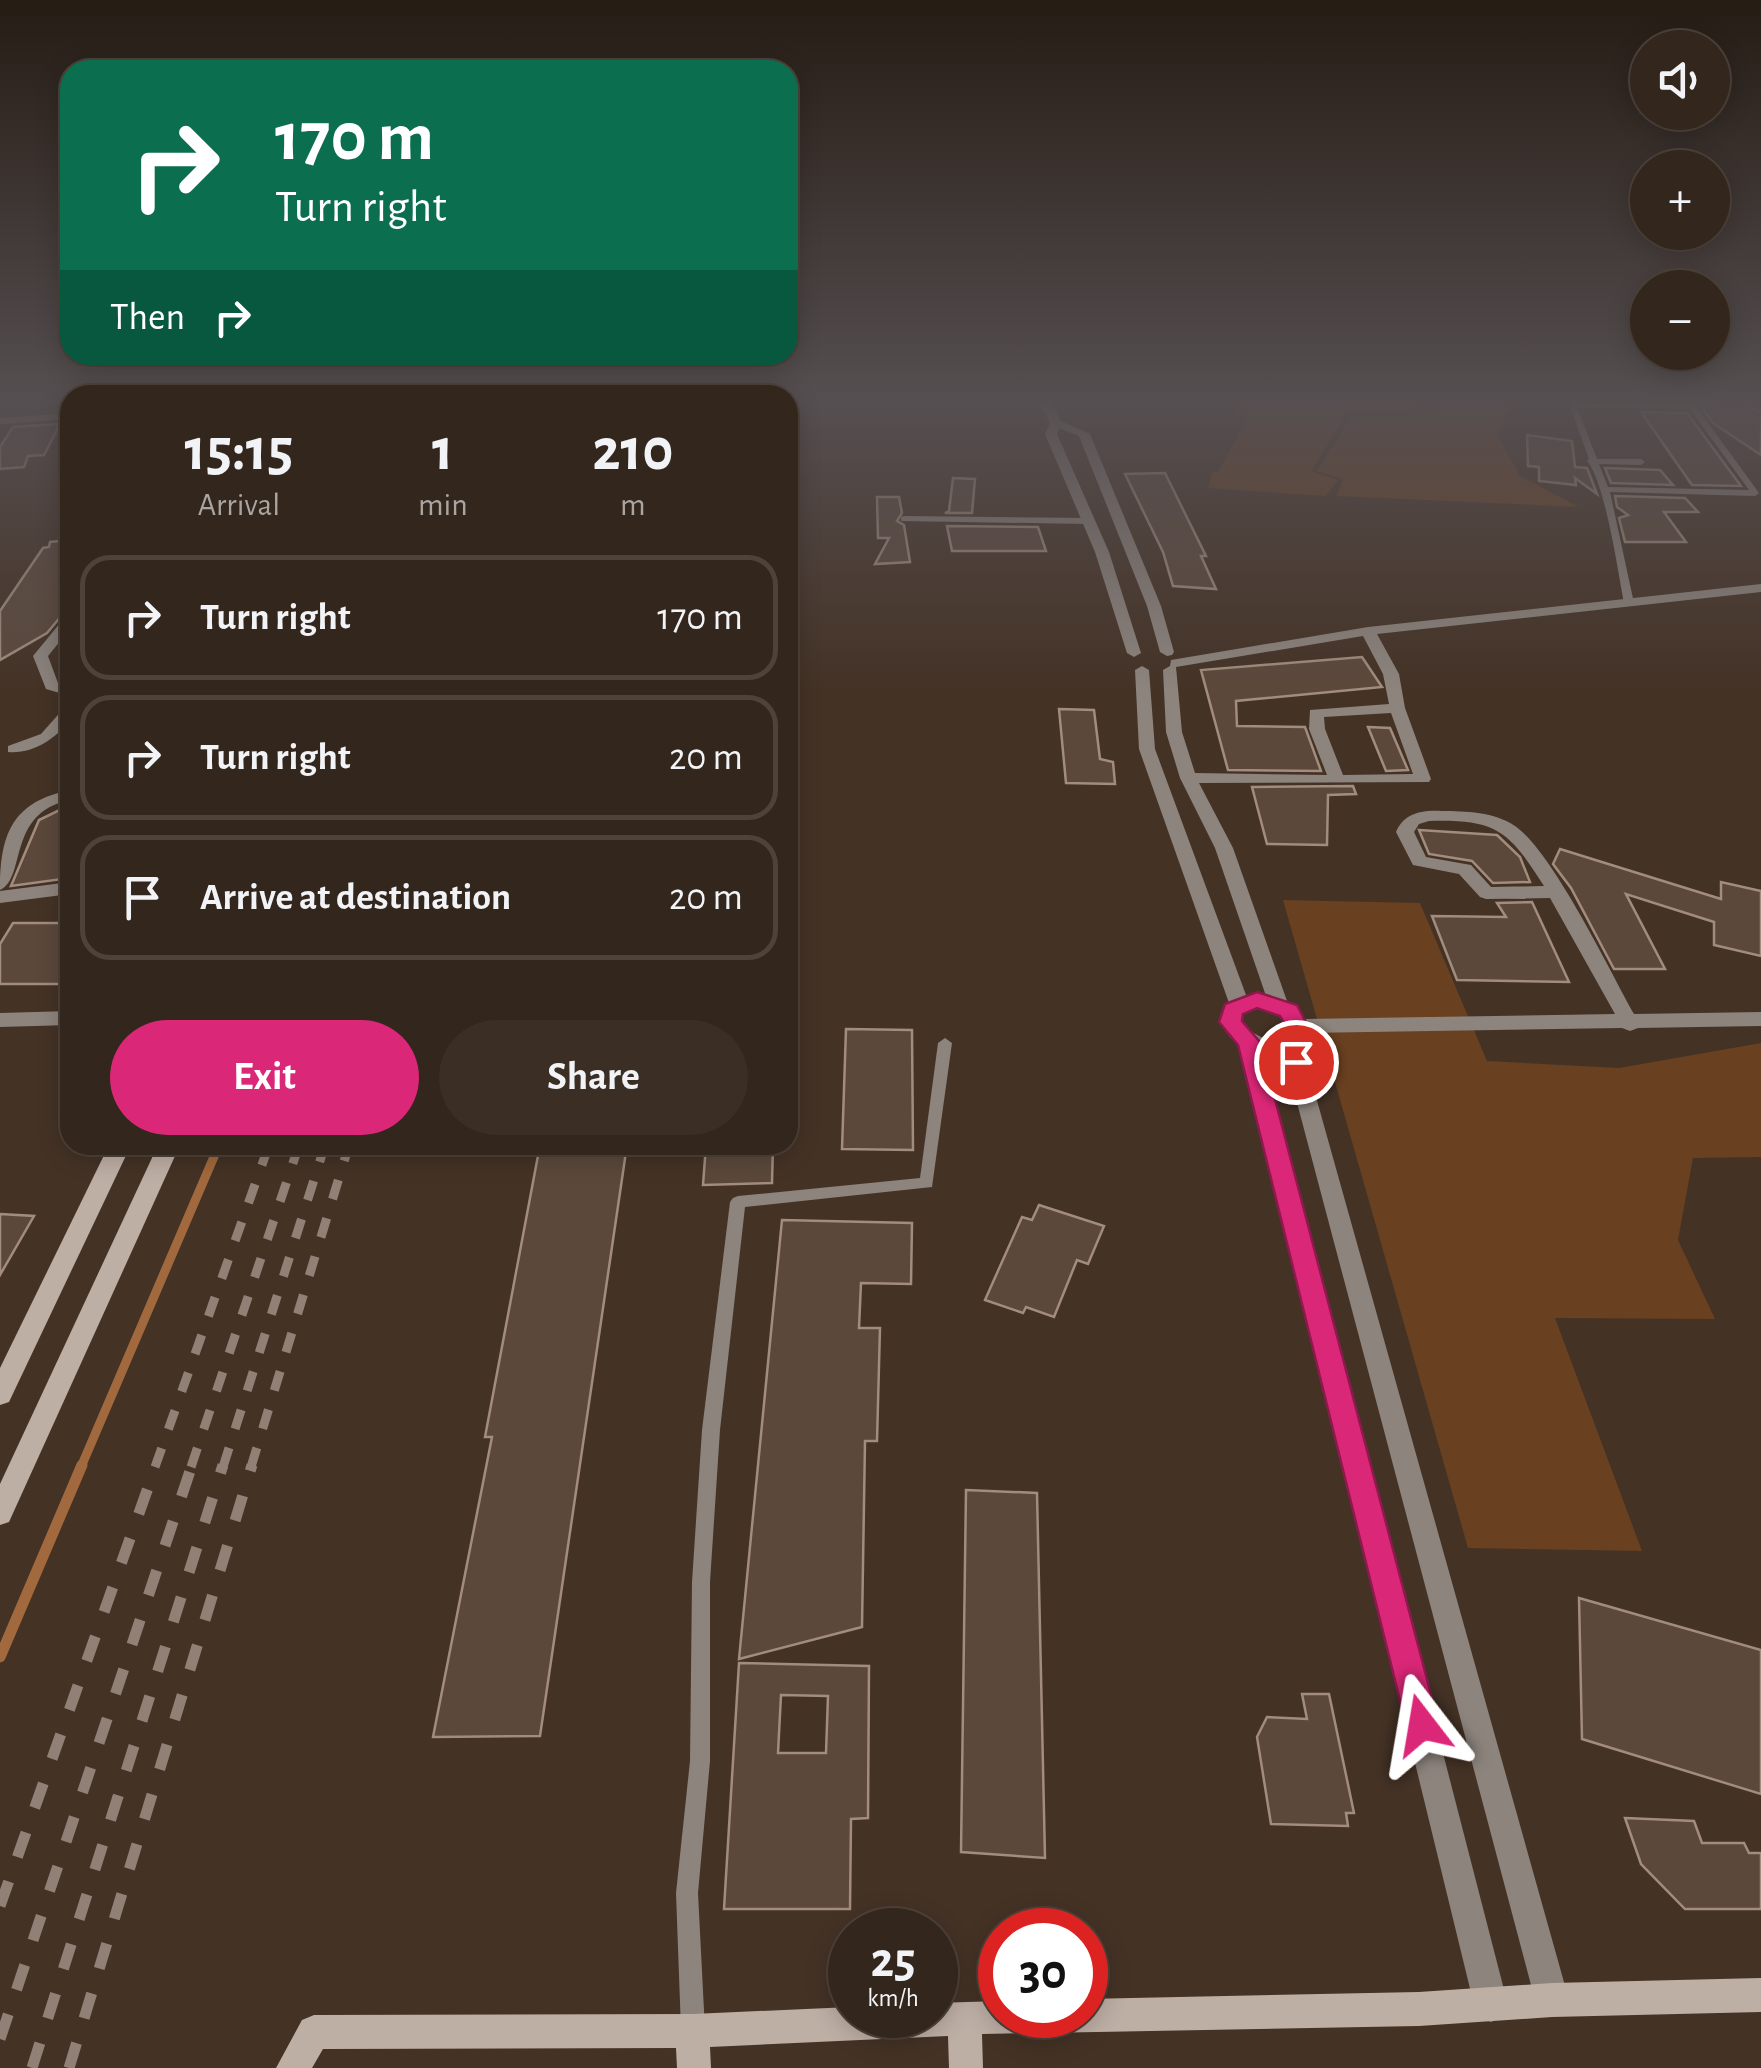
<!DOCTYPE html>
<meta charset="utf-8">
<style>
body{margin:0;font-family:"Alegreya Sans",sans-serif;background:#3b2e25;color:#f1f3f6;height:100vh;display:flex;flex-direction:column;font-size:38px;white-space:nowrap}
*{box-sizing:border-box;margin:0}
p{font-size:32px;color:#a9a5a3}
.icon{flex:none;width:55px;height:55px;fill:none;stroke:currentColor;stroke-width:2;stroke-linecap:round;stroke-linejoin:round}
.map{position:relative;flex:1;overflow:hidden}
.drawer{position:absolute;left:60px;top:385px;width:738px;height:770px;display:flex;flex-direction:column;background:#33261c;border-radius:30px;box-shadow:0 5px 25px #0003,0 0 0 2px #4e433b}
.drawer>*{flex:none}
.banner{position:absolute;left:60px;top:60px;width:738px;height:305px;border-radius:30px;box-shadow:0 5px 25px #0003,0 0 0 2px #4e433b;background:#0b6e4f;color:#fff;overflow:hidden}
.tools{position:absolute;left:1630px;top:30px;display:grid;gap:20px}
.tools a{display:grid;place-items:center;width:100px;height:100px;border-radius:50%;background:#33261c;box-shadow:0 5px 25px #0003,0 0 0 2px #4e433b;font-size:50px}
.speed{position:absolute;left:828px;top:1908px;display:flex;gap:20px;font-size:50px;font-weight:700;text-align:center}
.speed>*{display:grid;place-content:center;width:130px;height:130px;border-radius:50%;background:#33261c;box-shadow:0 5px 25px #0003,0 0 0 2px #4e433b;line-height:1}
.speed small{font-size:25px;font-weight:400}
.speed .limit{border:15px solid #d22;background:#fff;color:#111}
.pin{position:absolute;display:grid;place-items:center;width:85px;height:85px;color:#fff;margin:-42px;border:5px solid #fff;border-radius:50%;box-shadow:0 2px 10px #0007}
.me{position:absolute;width:110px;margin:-55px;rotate:346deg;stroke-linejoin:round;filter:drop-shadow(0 0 8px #0008)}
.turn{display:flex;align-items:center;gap:35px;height:210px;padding:0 50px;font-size:45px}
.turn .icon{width:130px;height:130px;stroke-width:2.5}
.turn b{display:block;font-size:70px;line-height:85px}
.then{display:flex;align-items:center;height:95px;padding:0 50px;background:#0003;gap:20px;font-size:38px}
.eta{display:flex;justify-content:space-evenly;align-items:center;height:170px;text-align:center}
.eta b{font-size:60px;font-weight:600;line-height:70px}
.primary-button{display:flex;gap:20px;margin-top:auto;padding:20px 50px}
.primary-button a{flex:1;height:115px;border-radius:60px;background:#db2777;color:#fff;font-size:40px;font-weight:600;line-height:115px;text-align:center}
.primary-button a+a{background:#3b2e25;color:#f1f3f6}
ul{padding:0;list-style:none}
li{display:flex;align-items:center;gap:30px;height:125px;margin:0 20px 15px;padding:0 30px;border:5px solid #4e433b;border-radius:30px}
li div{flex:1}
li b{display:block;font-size:38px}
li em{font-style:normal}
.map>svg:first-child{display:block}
.green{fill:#694020}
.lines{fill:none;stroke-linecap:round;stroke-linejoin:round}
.stream-far1{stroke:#a1693d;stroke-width:9}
.stream{stroke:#a1693d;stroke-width:11}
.building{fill:#5b483b;stroke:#a18c7d;stroke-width:2.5;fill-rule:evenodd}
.lane{fill:#8d847d;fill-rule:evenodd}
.street{fill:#8d847d;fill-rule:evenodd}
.secondary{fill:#beafa5;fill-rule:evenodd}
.rail-far1{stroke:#908076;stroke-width:9;stroke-dasharray:20 20;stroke-linecap:butt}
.rail{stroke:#908076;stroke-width:11;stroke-dasharray:26 26;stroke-linecap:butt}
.route{fill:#db2777;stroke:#8e194d;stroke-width:2.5}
</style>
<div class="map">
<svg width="1761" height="2068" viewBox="0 0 1761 2068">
<rect width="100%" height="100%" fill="#443225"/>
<!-- green -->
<g class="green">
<polygon points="1238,401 1425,401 1425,406 1398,412 1347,414 1311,471 1338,480 1326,496 1208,488 1212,472 1218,472 1248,417 1237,415"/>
<polygon points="1436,401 1508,401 1511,408 1497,435 1520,476 1579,507 1336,496 1343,479 1317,471 1352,416 1397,417 1437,408"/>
<polygon points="1283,900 1420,903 1487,1061 1619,1068 1761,1043 1761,1157 1693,1158 1678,1240 1715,1319 1555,1318 1642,1551 1468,1548"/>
</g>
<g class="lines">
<!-- stream-far1 -->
<polyline class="stream-far1" points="81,1467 219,1145"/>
<!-- stream -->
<polyline class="stream" points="0,1657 82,1465"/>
</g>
<!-- building -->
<g class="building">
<polygon points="1742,401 1761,413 1761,455 1713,423 1699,404"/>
<polygon points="1641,412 1687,413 1741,486 1692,485"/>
<polygon points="60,424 44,455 28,456 24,467 0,469 0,447 13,427"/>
<polygon points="1527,435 1572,441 1575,467 1587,468 1597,494 1575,478 1576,485 1539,481 1539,467 1528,466"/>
<polygon points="1605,468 1660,470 1673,485 1611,483"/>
<polygon points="1165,473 1206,556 1201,556 1216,589 1173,586 1163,552 1125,474"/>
<polygon points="953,478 975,479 972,513 945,513 949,511"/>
<polygon points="1615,496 1685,498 1698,512 1664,512 1686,542 1625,542 1619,518 1628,515 1617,507"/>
<polygon points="877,497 899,497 902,513 897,521 904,525 910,562 875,564 889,538 878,538"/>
<polygon points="947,526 1038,527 1046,551 952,551"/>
<polygon points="70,540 70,612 62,615 47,633 0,660 0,611 43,548 49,547 50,542"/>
<polygon points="1362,657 1382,687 1236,701 1237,726 1305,727 1321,771 1228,770 1201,670"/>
<polygon points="1059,709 1094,710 1100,759 1113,762 1115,784 1066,783"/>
<polygon points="1368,727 1390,728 1408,770 1386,771"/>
<polygon points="1353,786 1356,794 1328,795 1327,845 1267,844 1252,787"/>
<polygon points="70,805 70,878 11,886 39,820"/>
<polygon points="1419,830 1497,835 1520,857 1530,882 1493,883 1472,861 1429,854"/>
<polygon points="1560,849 1721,899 1721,882 1761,891 1761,956 1714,945 1714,922 1626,894 1665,969 1614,969 1571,888 1553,864"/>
<polygon points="1532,902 1569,982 1457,980 1432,916 1506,917 1497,903"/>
<polygon points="13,923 70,923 70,984 0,984 0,944"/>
<polygon points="846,1029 912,1030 913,1150 842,1149"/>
<polygon points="540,1145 627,1145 540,1736 433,1737 492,1437 485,1437"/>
<polygon points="706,1145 773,1145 772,1183 703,1185"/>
<polygon points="1039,1205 1104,1226 1088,1264 1077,1260 1054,1317 1026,1307 1023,1313 985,1300 1022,1217 1032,1220"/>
<polygon points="0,1214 34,1216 0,1275"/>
<polygon points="782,1220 912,1223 911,1284 861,1283 859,1328 880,1328 877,1441 865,1441 862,1627 739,1659"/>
<polygon points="966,1490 1037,1493 1045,1858 961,1852"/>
<polygon points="1579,1598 1761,1650 1761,1794 1582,1739"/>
<path d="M739,1663L869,1666L868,1818L851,1819L850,1909H724ZM781,1695L828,1696L826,1753H778Z"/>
<polygon points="1302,1694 1329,1694 1354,1813 1346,1813 1348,1826 1271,1824 1257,1737 1267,1717 1307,1719"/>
<polygon points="1625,1818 1694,1821 1702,1843 1744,1843 1749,1853 1761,1853 1761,1909 1685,1909 1641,1864"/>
</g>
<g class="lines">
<!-- lane -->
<g class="lane">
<path d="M1569,403L1695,405L1759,493L1755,496L1610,492L1634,603L1632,605L1624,603C1618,572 1605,481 1587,461L1589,459ZM1577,407L1690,409L1749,490L1608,487L1599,464L1641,465L1645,462L1641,459H1597Z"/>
<polygon points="904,516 1088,518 1092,521 1088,524 901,521 901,517"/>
<polygon points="945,1038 952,1043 932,1187 745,1207 720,1430 710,1582 710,1761 698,1893 705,2030 701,2038 693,2042 685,2038 681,2030 676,1893 690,1761 692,1582 702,1430 730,1202 733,1198 738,1196 920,1178 938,1043"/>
</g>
<!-- street -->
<g class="street">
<polygon points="1038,401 1050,401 1061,421 1090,434 1161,606 1174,652 1172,655 1167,656 1160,652 1147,606 1079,436 1059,428 1057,434 1109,552 1141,653 1134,657 1127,653 1095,552 1045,434 1050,423"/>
<polygon points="70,413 70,419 0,424 0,418"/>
<path d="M1761,584V592L1377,634L1399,674L1405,708L1431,779L1429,782L1199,783L1233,848L1287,1001L1304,1019L1615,1014L1550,898L1486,899L1480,897L1459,874L1413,865L1396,832C1404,813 1422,810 1441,811C1465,811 1495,812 1515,826C1552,851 1610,971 1634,1014L1761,1012V1026L1638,1028L1630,1031L1622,1028L1304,1033L1300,1040L1569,2000L1564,2012L1552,2017L1540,2012L1535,2000L1283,1050L1262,1052L1508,2005L1503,2017L1491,2022L1479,2017L1474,2005L1240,1045C1228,1038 1223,1028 1220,1015L1229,1003L1139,749L1135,670L1142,666L1149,670L1155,749L1246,995L1265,993L1215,848L1180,778L1166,732L1163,670L1170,666L1171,660L1368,627ZM1363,636L1383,674L1389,704L1310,710L1309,729L1327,775L1195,773L1182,732L1176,667ZM1391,713L1413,774L1343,775L1325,729L1324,717ZM1429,821C1497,819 1509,831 1544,886L1491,887L1471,865L1426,857L1414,832L1419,824ZM1256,1006C1270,1007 1281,1013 1287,1026L1282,1035L1261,1037L1244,1028L1240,1016Z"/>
<polygon points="70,616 70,629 48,656 58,683 70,686 70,696 46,689 33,656 65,617"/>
<path d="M70,706V721C54,739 34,754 8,752V746L41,734L64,708Z"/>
<path d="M70,790V800C6,813 27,878 0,890C0,834 12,802 70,790Z"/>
<polygon points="70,882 70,894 0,903 0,891"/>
<polygon points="70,1011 70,1025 0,1027 0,1013"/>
</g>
<!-- secondary -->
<g class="secondary">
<polygon points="109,1145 131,1145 9,1402 0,1405 0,1368"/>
<polygon points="158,1145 180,1145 9,1522 0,1525 0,1484"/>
<polygon points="1761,1978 1761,2012 1552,2017 1419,2026 982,2034 983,2068 949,2068 948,2036 710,2047 711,2068 677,2068 676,2048 323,2049 312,2068 276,2068 302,2020 314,2015 693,2014 850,2007 850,2015 935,2015 935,2003 1000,2001 1000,2015 1085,2015 1085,1999 1419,1992 1552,1983"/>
</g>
<!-- rail-far1 -->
<g class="rail-far1">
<polyline points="155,1467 269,1145"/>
<polyline points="191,1467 299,1145"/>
<polyline points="223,1467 325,1145"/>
<polyline points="251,1467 349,1145"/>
</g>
<!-- rail -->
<g class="rail">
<polyline points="0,1906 156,1465"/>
<polyline points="0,2039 192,1465"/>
<polyline points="32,2068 223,1465"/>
<polyline points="69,2068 252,1465"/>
</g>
</g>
<!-- sky -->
<linearGradient id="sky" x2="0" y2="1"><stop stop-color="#251c14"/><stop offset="0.58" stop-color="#564f51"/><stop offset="1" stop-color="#564f51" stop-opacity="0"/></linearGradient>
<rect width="1761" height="691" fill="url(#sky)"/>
<!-- route -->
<polygon class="route" points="1257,992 1297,1005 1308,1026 1301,1040 1307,1062 1296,1070 1288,1068 1279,1040 1286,1026 1280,1016 1257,1008 1243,1014 1242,1021 1260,1042 1439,1725 1434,1737 1422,1742 1411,1737 1406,1725 1238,1045 1219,1022 1225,1004"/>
</svg>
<div class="tools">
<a><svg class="icon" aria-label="sound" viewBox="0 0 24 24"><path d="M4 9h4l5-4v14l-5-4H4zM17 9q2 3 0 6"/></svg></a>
<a>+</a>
<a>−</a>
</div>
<div class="speed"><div>25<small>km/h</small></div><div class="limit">30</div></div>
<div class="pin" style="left:1296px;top:1062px;background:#d93025"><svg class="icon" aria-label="arrive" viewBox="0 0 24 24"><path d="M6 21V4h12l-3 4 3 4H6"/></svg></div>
<svg class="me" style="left:1422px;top:1725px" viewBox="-20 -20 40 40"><path d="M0-17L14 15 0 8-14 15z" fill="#db2777" stroke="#fff" stroke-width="4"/></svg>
<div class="banner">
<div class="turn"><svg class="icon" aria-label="right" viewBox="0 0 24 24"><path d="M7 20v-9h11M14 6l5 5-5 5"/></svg><div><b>170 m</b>Turn right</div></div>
<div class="then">Then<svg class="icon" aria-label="right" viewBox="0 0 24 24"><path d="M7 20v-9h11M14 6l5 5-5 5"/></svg></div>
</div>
<section class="drawer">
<div class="eta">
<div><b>15:15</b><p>Arrival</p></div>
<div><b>1</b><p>min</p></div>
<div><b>210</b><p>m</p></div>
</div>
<ul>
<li><svg class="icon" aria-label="right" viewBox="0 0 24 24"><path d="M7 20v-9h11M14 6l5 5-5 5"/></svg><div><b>Turn right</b></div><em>170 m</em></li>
<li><svg class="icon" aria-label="right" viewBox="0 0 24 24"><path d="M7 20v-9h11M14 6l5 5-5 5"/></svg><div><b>Turn right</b></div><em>20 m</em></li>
<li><svg class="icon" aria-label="arrive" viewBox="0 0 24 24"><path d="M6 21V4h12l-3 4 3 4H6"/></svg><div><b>Arrive at destination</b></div><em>20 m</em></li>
</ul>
<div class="primary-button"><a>Exit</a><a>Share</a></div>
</section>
</div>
